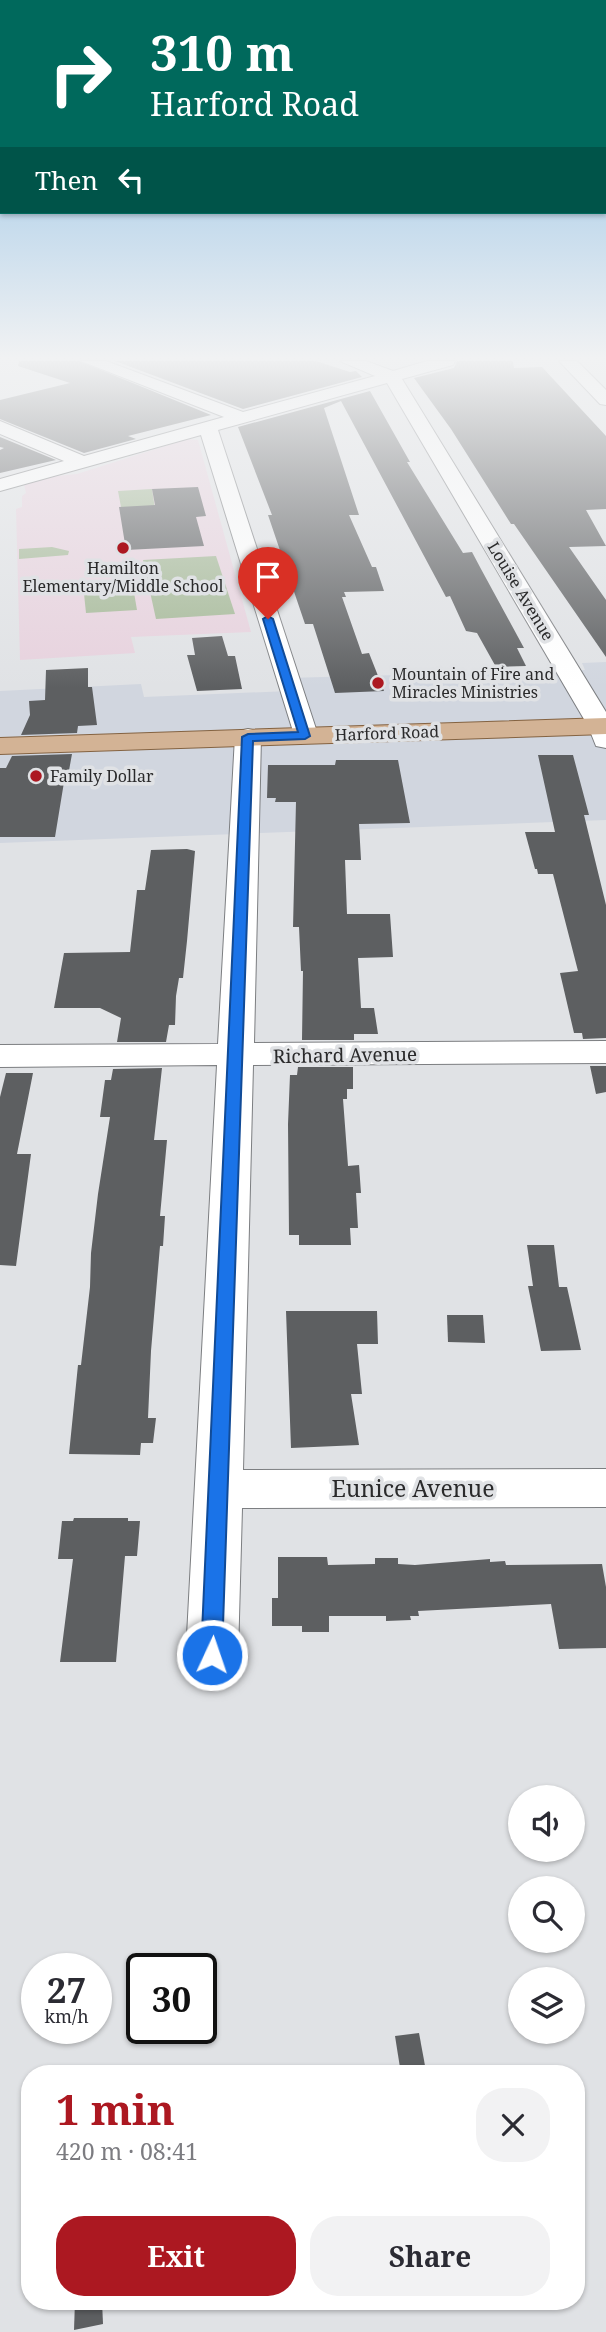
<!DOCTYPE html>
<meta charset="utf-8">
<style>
body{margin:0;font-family:"Noto Serif",serif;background:#f2f2f3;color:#2b2b33;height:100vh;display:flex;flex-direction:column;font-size:26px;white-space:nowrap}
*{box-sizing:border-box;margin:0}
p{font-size:23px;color:#7c7c81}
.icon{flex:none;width:38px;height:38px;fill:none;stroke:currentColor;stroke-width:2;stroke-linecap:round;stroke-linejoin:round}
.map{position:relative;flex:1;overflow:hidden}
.sheet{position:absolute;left:21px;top:2065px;width:564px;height:245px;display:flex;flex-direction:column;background:#fff;border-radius:28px;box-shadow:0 2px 5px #0004}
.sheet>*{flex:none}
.guide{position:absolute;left:0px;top:0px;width:607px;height:214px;box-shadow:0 2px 5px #0004;background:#00695c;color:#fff;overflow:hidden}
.buttons{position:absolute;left:508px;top:1785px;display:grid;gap:14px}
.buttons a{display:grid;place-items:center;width:77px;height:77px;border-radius:50%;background:#fff;box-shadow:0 2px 5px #0004;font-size:35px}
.speed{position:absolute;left:21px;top:1953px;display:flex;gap:14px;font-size:35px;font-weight:700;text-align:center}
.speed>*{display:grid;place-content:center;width:91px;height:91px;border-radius:50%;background:#fff;box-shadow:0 2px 5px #0004;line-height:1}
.speed small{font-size:18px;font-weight:400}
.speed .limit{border:4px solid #111;border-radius:10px;background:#fff;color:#111}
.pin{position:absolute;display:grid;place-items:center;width:60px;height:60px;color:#fff;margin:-72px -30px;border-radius:50% 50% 50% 0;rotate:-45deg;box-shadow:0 0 7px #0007}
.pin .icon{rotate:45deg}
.me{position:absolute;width:77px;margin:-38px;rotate:3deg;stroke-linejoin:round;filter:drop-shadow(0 0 5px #0008)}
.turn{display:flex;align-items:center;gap:24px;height:147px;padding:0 35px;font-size:32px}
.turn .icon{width:91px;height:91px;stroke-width:2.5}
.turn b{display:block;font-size:49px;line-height:60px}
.then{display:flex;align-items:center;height:66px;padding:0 35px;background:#0003;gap:14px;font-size:26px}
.round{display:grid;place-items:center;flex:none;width:74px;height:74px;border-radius:28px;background:#f2f2f3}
.summary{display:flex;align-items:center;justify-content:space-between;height:119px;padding:0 35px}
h1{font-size:42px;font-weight:700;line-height:52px;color:#ac1821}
.cta{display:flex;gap:14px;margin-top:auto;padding:14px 35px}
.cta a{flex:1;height:80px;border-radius:28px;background:#ac1821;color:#fff;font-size:28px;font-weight:700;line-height:80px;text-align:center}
.cta a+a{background:#f2f2f3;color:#2b2b33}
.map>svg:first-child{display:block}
.built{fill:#d1d6df}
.education{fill:#e7d1dd}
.green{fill:#a3b795}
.building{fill:#5d5f61}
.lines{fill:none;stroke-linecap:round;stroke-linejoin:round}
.minor-casing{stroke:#7c7e81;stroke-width:2}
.major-casing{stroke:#846342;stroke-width:2}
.minor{fill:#fff;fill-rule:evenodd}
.major{fill:#d3b395;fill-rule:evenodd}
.route{fill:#1a73e8;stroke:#114b97;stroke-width:2}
.poi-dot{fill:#ac1821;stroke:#e0e2e5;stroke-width:2.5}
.labels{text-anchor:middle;stroke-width:7;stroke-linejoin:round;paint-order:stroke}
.far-poi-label{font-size:16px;fill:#2a2a2b;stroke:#e0e2e5;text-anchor:start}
.far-street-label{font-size:16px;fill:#2a2a2b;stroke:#e0e2e5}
.street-label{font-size:19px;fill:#2a2a2b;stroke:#e0e2e5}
.near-street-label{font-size:23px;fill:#2a2a2b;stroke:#e0e2e5}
</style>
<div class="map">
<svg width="606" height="2332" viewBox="0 0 606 2332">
<rect width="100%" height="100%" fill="#e0e2e5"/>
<!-- built -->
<polygon class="built" points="606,662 606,820 0,843 0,691 141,684 144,697 289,691 286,678 585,670 582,663"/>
<!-- education -->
<polygon class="education" points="187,439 198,440 251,632 131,637 135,653 20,660 16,509 22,507 22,496 26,493 24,484 57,476 77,474"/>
<!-- green -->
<g class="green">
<polygon points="152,489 155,509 121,507 118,491"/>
<polygon points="52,547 69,551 68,555 19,559 19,549"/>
<polygon points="216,556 235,614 156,619 143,560"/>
<polygon points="132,581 137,610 86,613 83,584"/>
</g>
<!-- building -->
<g class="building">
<polygon points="19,361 79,361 211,415 128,436 136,439 84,453 0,419 0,400 70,383 18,366"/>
<polygon points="115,361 316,361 350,372 356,371 362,377 243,409"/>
<polygon points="457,361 513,361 514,368 542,367 606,436 606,509 586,510 606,546 569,547 606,600 606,657 514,524 511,524 451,429 414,378 454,368"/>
<polygon points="370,391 410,462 407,462 463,553 472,552 481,569 524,648 517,648 526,666 496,667 477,633 466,631 450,596 446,597 341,401 324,408 359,515 349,515 372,567 376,567 384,591 344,592 346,597 342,597 362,654 369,653 384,691 335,693 313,624 305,624 268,515 272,515 238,427"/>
<polygon points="0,437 56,460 0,473 0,450 4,448 0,447"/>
<polygon points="198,487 206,516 196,517 204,546 126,550 119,507 155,505 152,489"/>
<polygon points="222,636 228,656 235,656 242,689 197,691 187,655 195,655 192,638"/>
<polygon points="88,668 88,687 92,687 97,725 78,726 77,733 21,735 30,715 29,701 45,700 46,670"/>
<polygon points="72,754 68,776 65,776 55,837 0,837 0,768 6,768 12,756"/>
<polygon points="538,755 573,755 589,815 584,815 606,905 606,1038 583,1039 582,1033 574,1033 560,973 578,971 553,874 538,874 537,869 535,869 525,832 555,832"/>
<polygon points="336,760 398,760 410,823 359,824 361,860 345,860 347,914 390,914 393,957 358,958 361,1008 374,1008 378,1034 354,1034 354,1040 302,1040 303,971 301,971 299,927 293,927 296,802 275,802 276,798 267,798 268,765 335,765"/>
<polygon points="187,849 195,851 187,941 183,978 179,978 176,996 175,1025 169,1025 166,1042 117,1042 121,1018 100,1008 54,1008 64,953 130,952 137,890 145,890 151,850"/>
<polygon points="590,1066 606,1066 606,1092 596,1094"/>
<polygon points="298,1067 353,1067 353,1089 347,1089 347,1099 343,1099 348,1166 359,1165 361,1193 356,1193 358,1228 350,1228 351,1245 299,1245 299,1235 289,1235 288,1124 290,1075 297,1075"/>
<polygon points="162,1068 154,1140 167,1140 160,1216 165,1216 163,1246 160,1246 151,1351 148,1418 156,1418 153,1443 141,1443 140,1455 69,1454 78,1365 81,1365 90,1287 91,1253 98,1194 110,1117 100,1117 105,1080 111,1080 113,1069"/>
<polygon points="6,1073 33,1073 17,1154 31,1154 16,1266 0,1265 0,1097"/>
<polygon points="527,1245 554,1245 559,1287 567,1287 581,1350 541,1351 528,1286 533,1286"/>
<polygon points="286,1311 377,1311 378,1344 357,1344 362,1394 351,1394 359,1445 291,1448"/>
<polygon points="447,1315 483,1315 485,1343 448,1342"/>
<polygon points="74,1518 128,1518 128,1521 140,1521 137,1556 125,1556 116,1662 60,1662 73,1559 58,1559 62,1521 73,1521"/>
<polygon points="278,1557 327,1557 328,1565 375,1564 375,1558 398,1558 398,1564 415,1565 490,1559 490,1562 505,1561 506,1565 602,1564 606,1587 606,1648 559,1649 551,1604 418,1611 419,1616 410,1616 411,1620 386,1621 386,1616 329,1616 329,1632 302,1632 302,1626 272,1626 272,1598 278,1598"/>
<polygon points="419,2033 426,2071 401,2074 395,2036"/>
<polygon points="75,2301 102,2301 103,2324 74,2330"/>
</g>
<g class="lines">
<!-- minor casing -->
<g class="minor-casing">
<g id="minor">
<polygon points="81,361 106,361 243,412 375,376 340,361 366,361 393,371 427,361 455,361 453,365 402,379 606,712 606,748 596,746 588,726 387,383 218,430 318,735 314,741 305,743 296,741 201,435 0,491 0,479 64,461 0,434 0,421 84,456 224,417"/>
<polygon points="559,361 577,361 606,390 606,405 600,404"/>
<polygon points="248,729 257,731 261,737 254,1043 606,1041 606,1063 253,1065 243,1470 606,1469 606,1507 242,1508 238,1655 230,1672 212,1678 194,1672 186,1655 217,1065 0,1067 0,1045 218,1044 235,737 239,731"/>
</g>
</g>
<!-- major casing -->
<g class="major-casing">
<polygon id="major" points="606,718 606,734 0,754 0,738"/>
</g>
<!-- minor -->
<use href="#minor" class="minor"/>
<!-- major -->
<use href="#major" class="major"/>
</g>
<!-- sky -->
<linearGradient id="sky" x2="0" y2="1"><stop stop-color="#7eb6e2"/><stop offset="0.52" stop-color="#f1f2f3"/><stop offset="1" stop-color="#f1f2f3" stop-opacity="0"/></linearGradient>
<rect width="606" height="688" fill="url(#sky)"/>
<!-- route -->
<polygon class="route" points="268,616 273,619 310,736 305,739 253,741 222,1655 219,1662 212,1665 204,1662 201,1655 242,737 248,734 298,732 263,619"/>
<!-- markers -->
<g class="poi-dot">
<circle cx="123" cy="548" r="7"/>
<circle cx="378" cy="683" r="7"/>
<circle cx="36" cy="776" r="7"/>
</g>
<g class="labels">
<!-- far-poi labels -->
<g class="far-poi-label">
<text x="123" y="574" text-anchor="middle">Hamilton<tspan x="123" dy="18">Elementary/Middle School</tspan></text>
<text x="392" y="680">Mountain of Fire and<tspan x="392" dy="18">Miracles Ministries</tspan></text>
<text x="50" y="782">Family Dollar</text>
</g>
<!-- far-street labels -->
<g class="far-street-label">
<text transform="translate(521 591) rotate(59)" y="6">Louise Avenue</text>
<text transform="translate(387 733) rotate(-2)" y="6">Harford Road</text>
</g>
<!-- street labels -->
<g class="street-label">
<text transform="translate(345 1055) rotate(-1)" y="7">Richard Avenue</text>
</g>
<!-- near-street labels -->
<g class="near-street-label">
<text x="413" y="1497">Eunice Avenue</text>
</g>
</g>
</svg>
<div class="buttons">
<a><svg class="icon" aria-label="sound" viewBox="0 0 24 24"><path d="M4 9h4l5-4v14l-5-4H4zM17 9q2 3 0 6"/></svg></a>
<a><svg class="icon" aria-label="search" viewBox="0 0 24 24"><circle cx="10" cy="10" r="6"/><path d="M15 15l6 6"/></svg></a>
<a><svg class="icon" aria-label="layers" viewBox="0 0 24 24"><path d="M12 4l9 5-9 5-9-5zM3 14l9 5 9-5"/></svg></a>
</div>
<div class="speed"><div>27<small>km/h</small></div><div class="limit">30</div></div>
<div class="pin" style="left:268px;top:619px;background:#d93025"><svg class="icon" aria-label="arrive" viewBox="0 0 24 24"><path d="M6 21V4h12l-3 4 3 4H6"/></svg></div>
<svg class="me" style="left:212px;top:1655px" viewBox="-20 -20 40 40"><circle r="17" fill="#1a73e8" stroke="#fff" stroke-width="3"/><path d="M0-11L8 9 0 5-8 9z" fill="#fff"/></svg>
<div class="guide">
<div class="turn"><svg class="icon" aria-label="right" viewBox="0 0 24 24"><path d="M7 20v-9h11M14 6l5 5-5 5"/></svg><div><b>310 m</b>Harford Road</div></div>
<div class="then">Then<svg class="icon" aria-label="left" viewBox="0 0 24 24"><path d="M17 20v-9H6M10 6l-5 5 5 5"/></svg></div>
</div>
<section class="sheet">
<div class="summary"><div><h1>1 min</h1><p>420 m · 08:41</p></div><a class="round"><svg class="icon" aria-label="close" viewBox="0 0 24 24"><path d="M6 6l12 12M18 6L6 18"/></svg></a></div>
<div class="cta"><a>Exit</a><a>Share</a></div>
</section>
</div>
